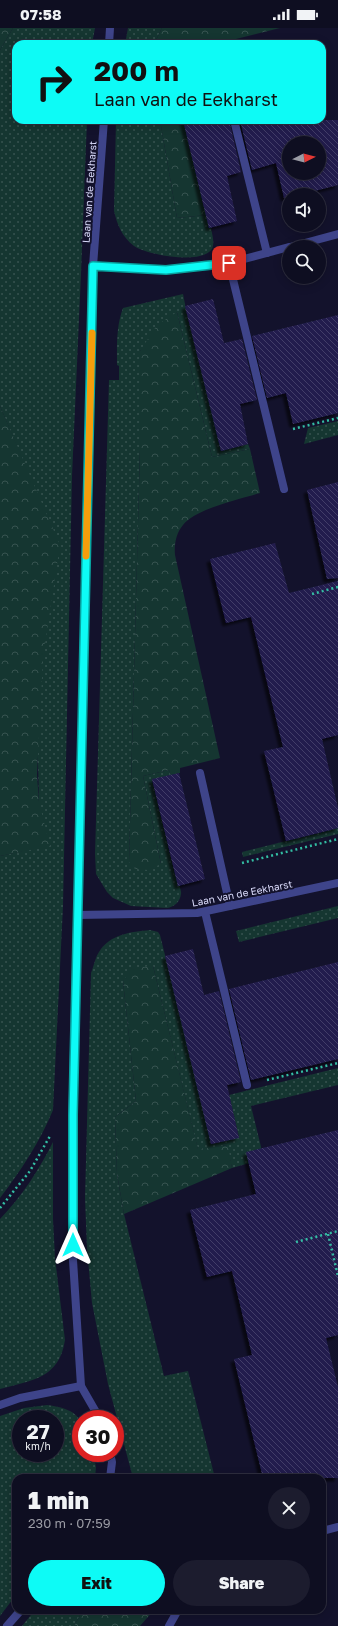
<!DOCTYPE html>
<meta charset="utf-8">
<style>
body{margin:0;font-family:"Golos Text",sans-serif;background:#1c1c2e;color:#f1f3f6;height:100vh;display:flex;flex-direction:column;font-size:15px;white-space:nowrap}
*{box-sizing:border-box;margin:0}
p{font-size:13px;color:#9b9ca5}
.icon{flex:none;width:22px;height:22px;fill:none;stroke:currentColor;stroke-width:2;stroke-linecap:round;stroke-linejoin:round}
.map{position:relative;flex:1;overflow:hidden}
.drawer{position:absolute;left:12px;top:1446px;width:314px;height:140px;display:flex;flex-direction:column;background:#0e0e21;border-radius:12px;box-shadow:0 2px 10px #0003,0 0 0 1px #2e2e3f}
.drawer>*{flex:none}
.guide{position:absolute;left:12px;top:12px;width:314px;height:84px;border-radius:12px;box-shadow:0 2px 10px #0003,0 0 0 1px #2e2e3f;background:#0dfbf6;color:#111;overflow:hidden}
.needle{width:26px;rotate:84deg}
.buttons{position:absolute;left:282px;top:108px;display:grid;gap:8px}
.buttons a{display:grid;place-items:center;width:44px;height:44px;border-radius:50%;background:#0e0e21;box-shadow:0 2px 10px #0003,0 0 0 1px #2e2e3f;font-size:20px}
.speed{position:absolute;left:12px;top:1382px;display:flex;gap:8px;font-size:20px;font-weight:700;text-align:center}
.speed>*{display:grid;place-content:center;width:52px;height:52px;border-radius:50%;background:#0e0e21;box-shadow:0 2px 10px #0003,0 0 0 1px #2e2e3f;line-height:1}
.speed small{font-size:10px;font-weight:400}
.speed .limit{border:6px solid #d22;background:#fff;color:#111}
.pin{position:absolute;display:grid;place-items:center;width:34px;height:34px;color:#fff;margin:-17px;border-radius:8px;box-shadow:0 2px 6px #0006}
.me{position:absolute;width:44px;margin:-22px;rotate:0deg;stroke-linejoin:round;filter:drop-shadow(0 0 3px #0008)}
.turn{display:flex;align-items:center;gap:14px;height:84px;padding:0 16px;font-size:18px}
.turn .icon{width:52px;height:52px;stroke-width:2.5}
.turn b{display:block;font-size:28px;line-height:34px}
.round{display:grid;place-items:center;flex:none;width:42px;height:42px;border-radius:21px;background:#1c1c2e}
.headline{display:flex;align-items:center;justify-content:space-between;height:68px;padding:0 16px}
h1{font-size:24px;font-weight:800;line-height:30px}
.action{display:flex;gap:8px;margin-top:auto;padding:8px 16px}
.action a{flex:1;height:46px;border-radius:24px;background:#0dfbf6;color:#111;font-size:16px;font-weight:800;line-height:46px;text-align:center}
.action a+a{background:#1c1c2e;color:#f1f3f6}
.status{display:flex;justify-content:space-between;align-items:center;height:28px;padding:0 20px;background:#0e0e21;direction:ltr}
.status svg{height:11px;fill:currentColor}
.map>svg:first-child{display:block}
.grass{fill:url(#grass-dots);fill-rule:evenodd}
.forest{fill:url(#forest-crowns)}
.building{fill:url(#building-back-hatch);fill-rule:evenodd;filter:url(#shadow)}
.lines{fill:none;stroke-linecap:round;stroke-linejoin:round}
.path{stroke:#33bda3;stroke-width:2.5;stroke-dasharray:2 3;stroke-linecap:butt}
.lane{stroke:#3e448a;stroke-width:8}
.street{stroke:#3e448a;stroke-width:8}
.route-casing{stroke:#08a3a0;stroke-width:10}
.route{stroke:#0dfbf6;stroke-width:7}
.slow{stroke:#f59e0b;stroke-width:7}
.labels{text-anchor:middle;stroke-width:4;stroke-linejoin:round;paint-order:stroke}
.street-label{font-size:10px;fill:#dddefe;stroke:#13122c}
</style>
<div class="status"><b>07:58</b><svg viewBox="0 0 49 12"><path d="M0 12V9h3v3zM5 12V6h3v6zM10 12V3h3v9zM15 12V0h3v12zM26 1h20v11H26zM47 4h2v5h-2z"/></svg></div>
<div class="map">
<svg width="338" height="1598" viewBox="0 0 338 1598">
<defs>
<pattern id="grass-dots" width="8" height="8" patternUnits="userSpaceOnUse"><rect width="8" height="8" fill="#153631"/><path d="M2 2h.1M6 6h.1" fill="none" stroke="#375350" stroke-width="1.8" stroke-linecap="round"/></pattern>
<pattern id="forest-crowns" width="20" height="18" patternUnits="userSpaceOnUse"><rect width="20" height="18" fill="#153631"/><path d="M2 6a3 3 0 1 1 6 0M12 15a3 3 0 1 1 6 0" fill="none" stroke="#375350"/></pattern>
<pattern id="building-back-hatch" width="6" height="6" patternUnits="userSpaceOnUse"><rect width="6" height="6" fill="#221e4d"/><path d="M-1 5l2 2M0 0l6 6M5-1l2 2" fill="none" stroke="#423e68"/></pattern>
<filter id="shadow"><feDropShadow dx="-3.5" dy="3.5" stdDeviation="1" flood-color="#0009"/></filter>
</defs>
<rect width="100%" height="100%" fill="#13122c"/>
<!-- grass -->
<g class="grass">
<path d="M13,0H95L92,16H16V92H87L81,246L72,448L63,878L53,1082C41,1112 20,1144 0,1170V828L32,821L39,774L31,452L0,378V22Z"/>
<polygon points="128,0 162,0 154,16 125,16"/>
<path d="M116,92H160L177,190L206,187L209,200H211C212,206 215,215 212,221C202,237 147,227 134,218C122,209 117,196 114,183Z"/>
<path d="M183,266L188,291L221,423L248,416L250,421L212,429L177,284L140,323V421L129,834L161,836L143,748L169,742L171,747L152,752C159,783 167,813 174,844C176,851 182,861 181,866C180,874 174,879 167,880L131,878L113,870L107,864L96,846L95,826L109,352H119V338L117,337C117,318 116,299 123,280Z"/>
<polygon points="338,393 338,407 304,416 308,400"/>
<polygon points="338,800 338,806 243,829 242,824"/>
<polygon points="338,878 338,890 239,914 236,903"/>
<path d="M150,902L158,904L160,907L212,1116L239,1109L229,1067L338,1040V1057L251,1078L264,1131L232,1140L227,1117L198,1122L153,938L123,953L136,1073L115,1089L117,1146L124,1186L164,1348L188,1343L215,1450H133L108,1356L92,1275L87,1221L85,1170L91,945C94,938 95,930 99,924C110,906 131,904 150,902Z"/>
<path d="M53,1114V1191L55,1230L65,1312C59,1351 32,1352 0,1361V1191C22,1168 39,1142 53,1114Z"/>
<path d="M47,1377C57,1378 76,1382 80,1393C83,1400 81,1417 81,1425H93L96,1439L95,1450H16V1567L0,1588V1388L24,1380ZM21,1391H55V1425H21Z"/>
<polygon points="35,1582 83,1582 74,1598 22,1598"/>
</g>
<!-- forest -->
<g class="forest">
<polygon points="0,0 13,0 0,22"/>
<polygon points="162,0 280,0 216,16 154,16"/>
<polygon points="160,92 183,92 206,187 177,190"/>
<path d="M177,284L212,429L250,421L260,465C240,471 195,481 183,497C176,505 174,517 175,527L220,730L180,740V745L171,747L169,742L143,748L161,836L148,842L135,841L129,834L140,421V323L157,297Z"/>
<polygon points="0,378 60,517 43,629 37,747 39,774 50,818 0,828"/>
<polygon points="153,938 198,1121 228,1117 232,1140 124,1186 117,1146 115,1089 136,1073 123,953 132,940"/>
<polygon points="83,1582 154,1582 140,1598 74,1598"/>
</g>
<!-- building -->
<g class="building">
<polygon points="183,92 229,92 241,144 227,148 237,193 209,200"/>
<path d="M240,92H338V157L299,167H289V169L284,170L276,135L252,142ZM289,115H319V145H289Z"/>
<polygon points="213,271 224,315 242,311 257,372 240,376 248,416 221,423 185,278"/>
<polygon points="338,287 338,385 293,396 286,365 267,370 252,308"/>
<polygon points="338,454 338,550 327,551 307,462"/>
<polygon points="275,515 289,565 338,553 338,707 322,711 338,780 338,800 286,813 264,723 283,719 251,589 226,595 210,531"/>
<polygon points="179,745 205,851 178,858 152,751"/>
<polygon points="193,921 204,967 219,963 241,1054 227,1057 239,1110 211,1116 165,928"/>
<polygon points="338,934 338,1031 251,1052 229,961"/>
<polygon points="338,1102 338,1307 326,1310 338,1359 338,1450 263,1450 234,1331 252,1327 232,1243 207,1249 190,1182 256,1166 246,1124"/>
</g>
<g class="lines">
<!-- path -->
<g class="path">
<polyline points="293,401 338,390"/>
<polyline points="312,566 338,559"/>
<polyline points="242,835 338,811"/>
<polyline points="267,1052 338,1035"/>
<polyline points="0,1180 30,1143 50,1108"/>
<polyline points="328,1206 338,1248"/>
<polyline points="296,1214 338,1203"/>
</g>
<!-- lane -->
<g class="lane">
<polyline points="234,92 267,225"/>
<polyline points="229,235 284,461"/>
<polyline points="200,745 230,878"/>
<polyline points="205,884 247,1057"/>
</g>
<!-- street -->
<g class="street">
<polyline points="109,16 110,0"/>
<polyline points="290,219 338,206"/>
<polyline points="93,238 166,242 229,235 289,219"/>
<polyline points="77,887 197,885 338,855"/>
<polyline points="0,1377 20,1370 81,1358"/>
<polyline points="100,1391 81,1358 73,1232 72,1103 93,238 104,92"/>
<polyline points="110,1425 112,1434 110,1450"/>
<polyline points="322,1503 338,1499"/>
<polyline points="7,1598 21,1582"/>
<polyline points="169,1598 178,1582"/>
</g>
</g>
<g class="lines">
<!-- route casing -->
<g class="route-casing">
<polyline id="route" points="73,1217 73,1087 93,238 166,242 229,235"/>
</g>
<!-- route -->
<use href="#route" class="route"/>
<!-- slow -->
<polyline class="slow" points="86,528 92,305"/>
</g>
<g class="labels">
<!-- street labels -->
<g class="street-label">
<text transform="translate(89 164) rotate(-86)" y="4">Laan van de Eekharst</text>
<text transform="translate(242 865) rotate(-11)" y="4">Laan van de Eekharst</text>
</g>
</g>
</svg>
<div class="buttons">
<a><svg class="needle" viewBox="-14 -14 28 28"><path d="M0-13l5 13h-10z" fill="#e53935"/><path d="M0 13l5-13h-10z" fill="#9b9ca5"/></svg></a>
<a><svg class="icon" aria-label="sound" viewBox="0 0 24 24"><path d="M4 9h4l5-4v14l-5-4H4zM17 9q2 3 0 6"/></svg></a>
<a><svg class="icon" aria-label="search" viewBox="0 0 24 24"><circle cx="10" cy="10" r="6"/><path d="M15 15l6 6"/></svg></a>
</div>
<div class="speed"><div>27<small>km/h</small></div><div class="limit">30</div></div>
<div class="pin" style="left:229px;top:235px;background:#d93025"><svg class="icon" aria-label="arrive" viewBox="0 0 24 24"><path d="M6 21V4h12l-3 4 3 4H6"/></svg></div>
<svg class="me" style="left:73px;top:1217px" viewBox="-20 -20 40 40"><path d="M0-17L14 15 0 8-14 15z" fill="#0dfbf6" stroke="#fff" stroke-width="4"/></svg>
<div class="guide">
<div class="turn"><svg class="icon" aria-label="right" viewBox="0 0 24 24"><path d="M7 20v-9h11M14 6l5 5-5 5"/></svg><div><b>200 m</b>Laan van de Eekharst</div></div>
</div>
<section class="drawer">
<div class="headline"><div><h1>1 min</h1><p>230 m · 07:59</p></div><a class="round"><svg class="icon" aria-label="close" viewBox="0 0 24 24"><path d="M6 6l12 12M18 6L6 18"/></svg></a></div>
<div class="action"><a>Exit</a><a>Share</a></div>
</section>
</div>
